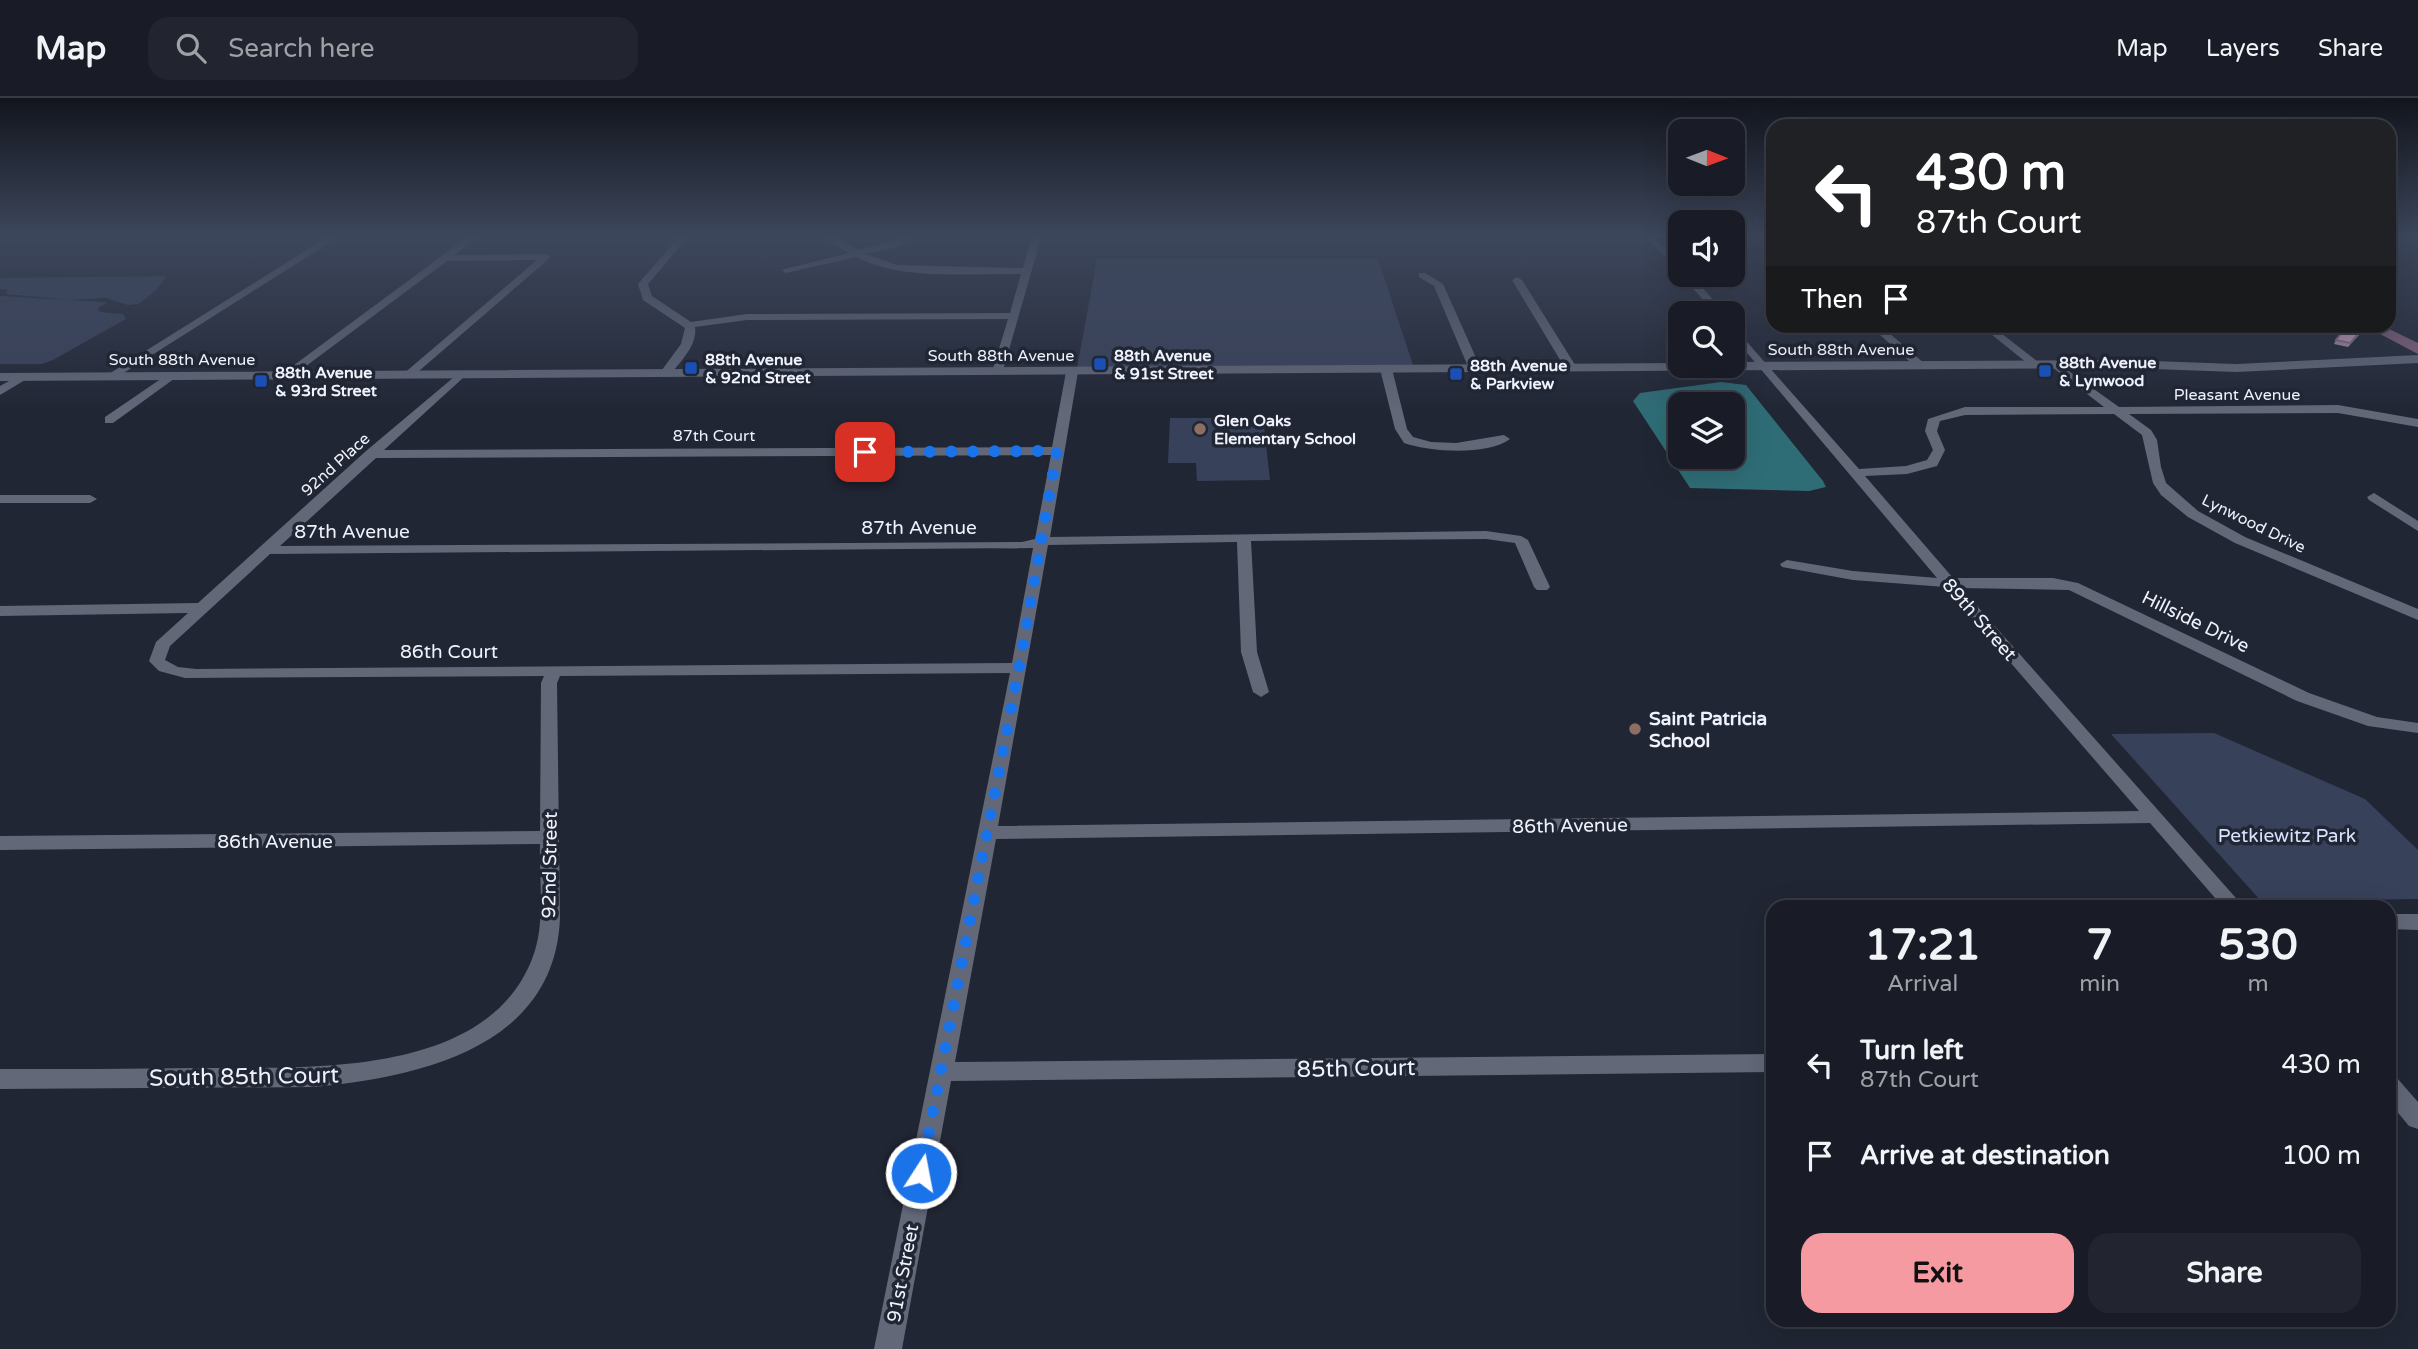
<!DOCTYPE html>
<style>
body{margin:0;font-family:"Varela Round",sans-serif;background:#22252f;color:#f1f3f6;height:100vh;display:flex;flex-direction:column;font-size:26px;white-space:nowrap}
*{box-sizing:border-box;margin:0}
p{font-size:23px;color:#9fa1a7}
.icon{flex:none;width:38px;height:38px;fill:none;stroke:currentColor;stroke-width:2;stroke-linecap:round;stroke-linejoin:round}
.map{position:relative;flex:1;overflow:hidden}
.sheet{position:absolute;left:1766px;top:802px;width:630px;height:427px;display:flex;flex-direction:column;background:#191c27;border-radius:21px;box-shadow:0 7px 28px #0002,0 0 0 2px #373a44}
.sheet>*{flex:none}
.guide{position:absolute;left:1766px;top:21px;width:630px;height:214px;border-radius:21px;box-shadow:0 7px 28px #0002,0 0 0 2px #373a44;background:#202124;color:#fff;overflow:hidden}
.needle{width:46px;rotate:91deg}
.buttons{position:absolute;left:1668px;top:21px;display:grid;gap:14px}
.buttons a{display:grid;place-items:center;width:77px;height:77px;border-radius:14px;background:#191c27;box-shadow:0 7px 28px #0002,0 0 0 2px #373a44;font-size:35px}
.pin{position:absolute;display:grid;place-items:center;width:60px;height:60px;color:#fff;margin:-30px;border-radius:14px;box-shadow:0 4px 10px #0006}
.me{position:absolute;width:77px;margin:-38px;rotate:11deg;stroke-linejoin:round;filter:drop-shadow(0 0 5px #0008)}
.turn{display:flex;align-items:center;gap:24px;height:147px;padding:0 35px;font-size:32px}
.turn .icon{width:91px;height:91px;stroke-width:2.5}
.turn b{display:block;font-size:49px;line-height:60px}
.then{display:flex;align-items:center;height:66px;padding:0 35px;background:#0003;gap:14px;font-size:26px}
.eta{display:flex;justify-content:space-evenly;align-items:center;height:119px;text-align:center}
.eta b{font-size:42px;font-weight:700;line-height:49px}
.button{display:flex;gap:14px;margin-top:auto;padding:14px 35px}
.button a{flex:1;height:80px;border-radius:21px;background:#f49aa0;color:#111;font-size:28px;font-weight:700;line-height:80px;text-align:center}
.button a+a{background:#22252f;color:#f1f3f6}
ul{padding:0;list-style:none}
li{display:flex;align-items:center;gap:21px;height:91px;padding:0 35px}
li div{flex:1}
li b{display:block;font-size:26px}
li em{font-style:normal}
header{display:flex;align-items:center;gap:42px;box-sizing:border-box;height:98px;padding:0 35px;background:#191c27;border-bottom:2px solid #373a44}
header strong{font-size:33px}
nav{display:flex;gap:38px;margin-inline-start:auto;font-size:24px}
.search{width:490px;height:63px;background:#22252f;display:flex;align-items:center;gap:18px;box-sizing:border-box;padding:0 24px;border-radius:21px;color:#9fa1a7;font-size:26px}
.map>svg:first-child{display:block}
.green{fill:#38415a}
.water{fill:#2f6d76;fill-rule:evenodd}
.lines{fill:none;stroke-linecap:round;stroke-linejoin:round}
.minor{fill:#626878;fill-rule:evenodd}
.tertiary{fill:#626878;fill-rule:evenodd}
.secondary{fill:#8a647d;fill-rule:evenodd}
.wall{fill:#bd97b1}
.building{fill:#dcb0ce;stroke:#9a7b90;stroke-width:2}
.route{stroke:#1a73e8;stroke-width:12;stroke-dasharray:0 21.6}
.transit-dot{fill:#1a4fb4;stroke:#212634;stroke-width:2.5}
.education-dot{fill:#8d6e63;stroke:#212634;stroke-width:2.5}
.labels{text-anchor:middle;stroke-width:7;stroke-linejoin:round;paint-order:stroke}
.far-street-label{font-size:16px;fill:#eff2fc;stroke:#212634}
.far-poi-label{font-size:16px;font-weight:bold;fill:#eff2fc;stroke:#212634;text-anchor:start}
.street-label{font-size:19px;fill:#eff2fc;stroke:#212634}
.poi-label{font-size:19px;font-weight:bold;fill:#eff2fc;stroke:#212634;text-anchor:start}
.park-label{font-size:19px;fill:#d8e2fd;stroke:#212634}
.near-street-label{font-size:23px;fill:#eff2fc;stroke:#212634}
</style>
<header>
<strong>Map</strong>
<div class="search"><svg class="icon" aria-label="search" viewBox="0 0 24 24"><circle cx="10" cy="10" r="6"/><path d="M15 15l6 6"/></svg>Search here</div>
<nav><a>Map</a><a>Layers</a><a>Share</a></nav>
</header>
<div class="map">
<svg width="2418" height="1251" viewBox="0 0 2418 1251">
<rect width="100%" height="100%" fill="#212634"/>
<!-- green -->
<g class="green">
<polygon points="1097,161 1378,161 1413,267 1077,270"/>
<polygon points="167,178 156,192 139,206 128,207 106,200 69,202 7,196 7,191 0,191 0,180"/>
<polygon points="0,198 103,204 107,205 98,210 100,214 123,216 126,221 53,262 42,266 0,266"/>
<polygon points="1170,320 1263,320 1270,382 1197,383 1196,365 1168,365"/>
<polygon points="2214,635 2365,701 2418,752 2418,801 2261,803 2111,636"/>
</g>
<!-- water -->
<path class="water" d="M1721,284L1746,287L1823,383L1826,389L1809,393L1690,390L1633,303L1640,295ZM1680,306H1732V359H1680Z"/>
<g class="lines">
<!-- minor -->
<g class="minor">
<polygon points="326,140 337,140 114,281 104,279"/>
<polygon points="466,140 476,140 455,157 546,156 551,159 412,279 402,277 537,162 447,163 290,280 282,280 282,276"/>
<path d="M678,140H687L648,186L652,198L691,224L747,216L1010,215L1021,176C970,175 902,183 856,159L786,175L781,172L849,155L824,140H835L859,152L902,140H914L893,150L866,156L897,167L1023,170L1031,140H1041L1002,276L992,274L1008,221L747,222L695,229C698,247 679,265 669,278L665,279L659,276L681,246L685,230L643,202L638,186Z"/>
<polygon points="1646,140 1655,140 1680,165 1680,173"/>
<polygon points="1419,175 1425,175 1443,186 1481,271 1479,273 1469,271 1434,188 1419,179"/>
<polygon points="1681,177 1691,177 1725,215 1715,215"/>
<polygon points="1517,179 1522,182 1577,270 1575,272 1565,270 1512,182"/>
<path d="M1732,227L1859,371L1906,368L1927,362L1933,352L1925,333L1928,321L1965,309H2104L2052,269L2050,267L2056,264L2119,309L2338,307L2418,321V329L2338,315L2129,316L2151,332L2157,342L2161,369L2166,385L2198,413L2245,439L2418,511V522L2235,445L2188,419L2161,397L2153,385L2142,337L2114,316L1965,317L1940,323L1937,333L1945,352L1937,368L1907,376L1865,378L1953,480H2053L2078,485L2309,595L2377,619L2418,625V635L2368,628L2297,603L2069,492L1961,490L2243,808H2222L2150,725L996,741L955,964L1773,956V974L951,983L902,1251H874L1010,575L560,578L557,585L560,820C555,950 419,979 314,989L0,991V971C65,971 131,971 196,970C301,969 485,982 532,861C546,827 539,782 540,746L0,752V738L540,733L541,585L544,578L185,580L159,573L149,563L156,544L188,515L0,518V508L198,505L366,353L460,274L464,275V279L384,352L1052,349L1066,274L1072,271L1078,274L1050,439L1486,433L1521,438L1528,442L1550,489L1547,492H1537L1534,489L1515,445L1486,441L1251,443L1257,554L1269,594L1261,599L1253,594L1241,554L1237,444L1048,447L998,728L2139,713L1945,489L1853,482L1782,469L1780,466L1787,462L1853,473L1937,480L1732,237ZM1051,357L1035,441L1022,444L280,448L376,360ZM1033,450L1012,565L196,571L178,569L165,562L170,548L270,456Z"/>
<polygon points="1870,228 1881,228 1925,266 1925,270 1917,270"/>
<polygon points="1981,228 1992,228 2042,267 2032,269"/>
<path d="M1386,268L1392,271L1407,331L1413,339L1431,344L1456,345L1504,337L1510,341C1487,358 1430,354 1404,345L1395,331L1380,271Z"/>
<polygon points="168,276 178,278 113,325 105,325 105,319"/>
<polygon points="20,277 30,279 0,297 0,288"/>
<polygon points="2374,395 2418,423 2418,433 2369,402 2367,399"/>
<polygon points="0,397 90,397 97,401 90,405 0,405"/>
<polygon points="2389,816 2418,816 2418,832 2389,831"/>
<polygon points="2389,977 2397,980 2418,1004 2418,1031 2409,1028 2389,1004"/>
</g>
<!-- tertiary -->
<polygon class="tertiary" points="2418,257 2418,265 2236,274 2127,270 0,283 0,275 1680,265 1680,268 1732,268 1732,264 2127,262 2236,266"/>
<!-- secondary -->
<polygon class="secondary" points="2365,228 2383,228 2418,245 2418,256"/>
</g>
<!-- wall -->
<polygon class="wall" points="2362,232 2360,236 2348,249 2334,246 2336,242"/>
<!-- building -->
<polygon class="building" points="2346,229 2362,232 2350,245 2336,242"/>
<!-- sky -->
<linearGradient id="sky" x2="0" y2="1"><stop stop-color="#12151d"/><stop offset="0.44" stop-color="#3d475c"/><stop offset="1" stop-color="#3d475c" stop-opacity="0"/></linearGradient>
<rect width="2418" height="315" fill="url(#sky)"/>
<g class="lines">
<!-- route -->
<polyline class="route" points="865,354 1057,353 1019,570 921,1075"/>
</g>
<!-- markers -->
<g class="transit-dot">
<rect x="1093" y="259" width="14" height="14" rx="3.5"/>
<rect x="684" y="263" width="14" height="14" rx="3.5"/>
<rect x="2038" y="266" width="14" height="14" rx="3.5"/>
<rect x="1449" y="269" width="14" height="14" rx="3.5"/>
<rect x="254" y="276" width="14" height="14" rx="3.5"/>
</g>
<g class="education-dot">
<circle cx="1200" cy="331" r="7"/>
<circle cx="1635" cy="631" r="7"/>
</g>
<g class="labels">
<!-- far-street labels -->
<g class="far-street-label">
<text x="1841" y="257">South 88th Avenue</text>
<text x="1001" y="263">South 88th Avenue</text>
<text x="182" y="267">South 88th Avenue</text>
<text x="2237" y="302">Pleasant Avenue</text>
<text x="714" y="343">87th Court</text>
<text transform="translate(335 366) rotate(-42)" y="6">92nd Place</text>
<text transform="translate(2254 425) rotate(26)" y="6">Lynwood Drive</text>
</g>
<!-- far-poi labels -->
<g class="far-poi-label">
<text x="1114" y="263">88th Avenue<tspan x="1114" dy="18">&amp; 91st Street</tspan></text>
<text x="705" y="267">88th Avenue<tspan x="705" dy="18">&amp; 92nd Street</tspan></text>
<text x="2059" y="270">88th Avenue<tspan x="2059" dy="18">&amp; Lynwood</tspan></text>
<text x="1470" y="273">88th Avenue<tspan x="1470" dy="18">&amp; Parkview</tspan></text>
<text x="275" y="280">88th Avenue<tspan x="275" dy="18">&amp; 93rd Street</tspan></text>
<text x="1214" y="328">Glen Oaks<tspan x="1214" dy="18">Elementary School</tspan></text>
</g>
<!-- street labels -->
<g class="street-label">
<text x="919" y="436">87th Avenue</text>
<text x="352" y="440">87th Avenue</text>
<text transform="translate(1980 521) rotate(49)" y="7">89th Street</text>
<text transform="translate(2196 523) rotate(26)" y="7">Hillside Drive</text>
<text x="449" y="560">86th Court</text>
<text transform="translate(1570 727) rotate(-1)" y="7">86th Avenue</text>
<text x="275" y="750">86th Avenue</text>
<text transform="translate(549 767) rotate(-89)" y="7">92nd Street</text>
<text transform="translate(902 1175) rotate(-79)" y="7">91st Street</text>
</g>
<!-- poi labels -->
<g class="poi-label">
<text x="1649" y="627">Saint Patricia<tspan x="1649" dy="22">School</tspan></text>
</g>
<!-- park labels -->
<g class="park-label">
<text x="2287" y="744">Petkiewitz Park</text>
</g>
<!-- near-street labels -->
<g class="near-street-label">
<text transform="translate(1356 970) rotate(-1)" y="8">85th Court</text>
<text transform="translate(244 978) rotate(-1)" y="8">South 85th Court</text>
</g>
</g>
</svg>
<div class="buttons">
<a><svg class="needle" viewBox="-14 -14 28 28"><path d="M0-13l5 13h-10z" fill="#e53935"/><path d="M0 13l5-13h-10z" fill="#9fa1a7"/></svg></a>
<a><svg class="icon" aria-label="sound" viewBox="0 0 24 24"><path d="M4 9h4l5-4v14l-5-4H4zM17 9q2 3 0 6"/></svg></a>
<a><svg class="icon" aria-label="search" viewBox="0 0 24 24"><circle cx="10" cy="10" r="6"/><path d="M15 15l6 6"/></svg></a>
<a><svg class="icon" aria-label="layers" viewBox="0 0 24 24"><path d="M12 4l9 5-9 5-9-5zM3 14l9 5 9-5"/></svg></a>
</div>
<div class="pin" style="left:865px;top:354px;background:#d93025"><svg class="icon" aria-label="arrive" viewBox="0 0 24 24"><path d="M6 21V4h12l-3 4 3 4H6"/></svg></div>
<svg class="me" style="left:921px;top:1075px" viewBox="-20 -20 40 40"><circle r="17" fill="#1a73e8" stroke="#fff" stroke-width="3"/><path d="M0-11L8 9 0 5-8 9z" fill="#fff"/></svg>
<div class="guide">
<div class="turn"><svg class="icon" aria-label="left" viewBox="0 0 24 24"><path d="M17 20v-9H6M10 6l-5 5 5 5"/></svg><div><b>430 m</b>87th Court</div></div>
<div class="then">Then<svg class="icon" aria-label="arrive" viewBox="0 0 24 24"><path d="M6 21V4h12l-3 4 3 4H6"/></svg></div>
</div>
<section class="sheet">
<div class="eta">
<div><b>17:21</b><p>Arrival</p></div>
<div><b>7</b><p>min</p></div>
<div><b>530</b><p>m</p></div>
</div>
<ul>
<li><svg class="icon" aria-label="left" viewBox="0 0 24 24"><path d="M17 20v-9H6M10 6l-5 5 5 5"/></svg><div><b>Turn left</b><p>87th Court</p></div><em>430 m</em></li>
<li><svg class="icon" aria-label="arrive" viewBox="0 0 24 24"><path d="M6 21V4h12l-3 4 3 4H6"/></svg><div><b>Arrive at destination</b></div><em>100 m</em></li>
</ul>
<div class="button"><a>Exit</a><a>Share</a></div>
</section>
</div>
